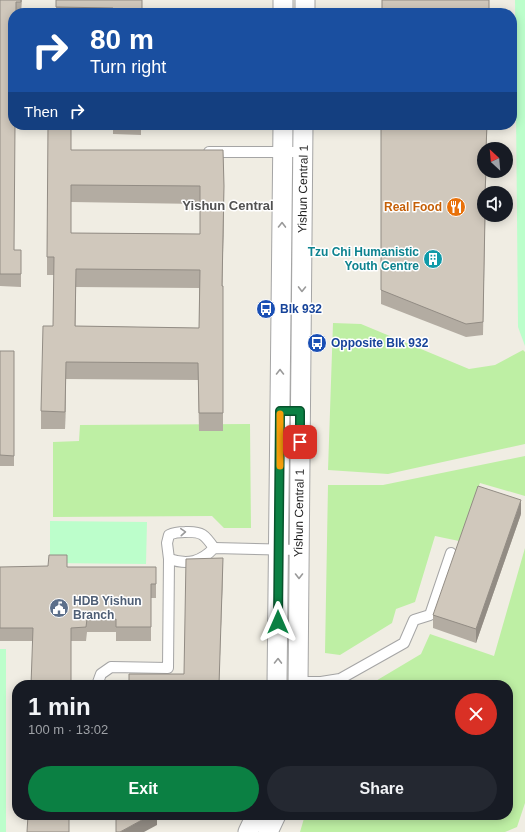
<!DOCTYPE html>
<meta charset="utf-8">
<style>
body{margin:0;font-family:Arial,sans-serif;background:#242831;color:#f1f3f6;height:100vh;display:flex;flex-direction:column;font-size:15px;white-space:nowrap}
*{box-sizing:border-box;margin:0}
p{font-size:13px;color:#9ea1a6}
.icon{flex:none;width:22px;height:22px;fill:none;stroke:currentColor;stroke-width:2;stroke-linecap:round;stroke-linejoin:round}
.map{position:relative;flex:1;overflow:hidden}
.side{position:absolute;left:12px;top:680px;width:501px;height:140px;display:flex;flex-direction:column;background:#171b24;border-radius:16px;box-shadow:0 2px 10px #0003}
.side>*{flex:none}
.hud{position:absolute;left:8px;top:8px;width:509px;height:122px;border-radius:16px;box-shadow:0 2px 10px #0003;background:#1a4fa0;color:#fff;overflow:hidden}
.needle{width:26px;rotate:334deg}
.buttons{position:absolute;left:477px;top:142px;display:grid;gap:8px}
.buttons a{display:grid;place-items:center;width:36px;height:36px;border-radius:50%;background:#171b24;box-shadow:0 2px 10px #0003;font-size:20px}
.pin{position:absolute;display:grid;place-items:center;width:34px;height:34px;color:#fff;margin:-17px;border-radius:8px;box-shadow:0 2px 6px #0006}
.me{position:absolute;width:44px;margin:-22px;rotate:0deg;stroke-linejoin:round;filter:drop-shadow(0 0 3px #0008)}
.turn{display:flex;align-items:center;gap:14px;height:84px;padding:0 16px;font-size:18px}
.turn .icon{width:52px;height:52px;stroke-width:2.5}
.turn b{display:block;font-size:28px;line-height:34px}
.then{display:flex;align-items:center;height:38px;padding:0 16px;background:#0003;gap:8px;font-size:15px}
.round{display:grid;place-items:center;flex:none;width:42px;height:42px;border-radius:21px;background:#242831}
.headline{display:flex;align-items:center;justify-content:space-between;height:68px;padding:0 16px}
h1{font-size:24px;font-weight:800;line-height:30px}
.action{display:flex;gap:8px;margin-top:auto;padding:8px 16px}
.action a{flex:1;height:46px;border-radius:24px;background:#0b8043;color:#fff;font-size:16px;font-weight:800;line-height:46px;text-align:center}
.action a+a{background:#242831;color:#f1f3f6}
.map>svg:first-child{display:block}
.grass{fill:#beefa4}
.park{fill:#bcfecb}
.lines{fill:none;stroke-linecap:round;stroke-linejoin:round}
.service-casing{stroke:#a5a5a5;stroke-width:12}
.minor-casing{stroke:#a5a5a5;stroke-width:21}
.service{stroke:#fff;stroke-width:10}
.minor{stroke:#fff;stroke-width:19}
.wall{fill:#b3aca2;fill-rule:evenodd}
.shaded-wall{fill:#928c84}
.building{fill:#d0c8bc;stroke:#928c84;fill-rule:evenodd}
.oneway{stroke:#9a9a9a}
.route-casing{stroke:#07532c;stroke-width:10}
.route{stroke:#0b8043;stroke-width:7}
.slow{stroke:#f59e0b;stroke-width:7}
.labels{text-anchor:middle;stroke-width:3;stroke-linejoin:round;paint-order:stroke}
.street-label{font-size:12px;fill:#1e1e1e;stroke:#fff}
.food-label{font-size:12px;font-weight:bold;fill:#c56008;stroke:#fff;text-anchor:end}
.culture-label{font-size:12px;font-weight:bold;fill:#0d838f;stroke:#fff;text-anchor:end}
.transit-label{font-size:12px;font-weight:bold;fill:#164399;stroke:#fff;text-anchor:start}
.service-label{font-size:12px;font-weight:bold;fill:#4e5e75;stroke:#fff;text-anchor:start}
.neighbourhood-label{font-size:13px;font-weight:bold;fill:#515151;stroke:#fff}
</style>
<div class="map">
<svg width="525" height="832" viewBox="0 0 525 832">
<rect width="100%" height="100%" fill="#f0ede3"/>
<!-- grass -->
<g class="grass">
<polygon points="333,323 361,324 469,369 495,365 523,350 525,352 525,444 388,474 328,470"/>
<polygon points="250,424 251,528 224,528 212,516 53,517 53,442 79,441 80,425"/>
<polygon points="525,456 525,496 480,483 459,541 435,536 415,602 396,609 392,623 340,655 325,653 328,485 383,485"/>
<polygon points="525,548 525,803 517,827 505,832 300,832 305,815 508,815 508,685 369,685 421,654 430,634 494,656"/>
</g>
<!-- park -->
<g class="park">
<polygon points="515,0 525,0 525,346 518,327"/>
<polygon points="50,521 147,522 146,564 50,563"/>
<rect x="0" y="649" width="6" height="183"/>
</g>
<g class="lines">
<!-- service casing -->
<g class="service-casing">
<g id="service">
<polyline points="209,152 303,152"/>
<path d="M169,559C188,565 201,562 214,548L299,550"/>
<polyline points="298,682 321,682 340,679 404,643 414,620 430,615 451,553"/>
<path d="M97,685L101,674L111,667L168,668L169,559L167,543L169,535C175,532 179,532 185,532C202,531 205,535 214,548"/>
</g>
</g>
<!-- minor casing -->
<g class="minor-casing">
<g id="minor">
<polyline points="283,13 283,0"/>
<polyline points="305,13 305,0"/>
<polyline points="277,685 283,125"/>
<polyline points="298,685 303,125"/>
<polyline points="248,832 256,815"/>
<polyline points="268,832 276,815"/>
</g>
</g>
<!-- service -->
<use href="#service" class="service"/>
<!-- minor -->
<use href="#minor" class="minor"/>
</g>
<!-- wall -->
<g class="wall">
<polygon points="0,0 22,0 21,13 13,13 14,250 21,250 21,287 0,286"/>
<rect x="56" y="0" width="86" height="13"/>
<polygon points="113,125 141,125 141,135 113,134"/>
<polygon points="381,125 487,125 483,335 466,337 381,304"/>
<path d="M71,150H223L224,204L222,286H223V431H199L198,380L66,379L65,429H41V411L53,326L54,275H47V233ZM71,202L200,204V234L71,233ZM76,287L199,288V328L75,326Z"/>
<rect x="0" y="351" width="14" height="115"/>
<polygon points="521,514 476,643 433,628 433,615"/>
<polygon points="0,567 156,567 156,598 151,598 151,641 116,641 116,632 87,632 86,641 0,641"/>
</g>
<!-- shaded-wall -->
<g class="shaded-wall">
<polygon points="224,186 224,204 222,303 222,286"/>
<polygon points="76,269 76,287 75,344 75,326"/>
<polygon points="66,362 66,379 65,429 65,412"/>
<polygon points="521,500 521,514 476,643 476,629"/>
<polygon points="223,558 223,572 219,685"/>
<polygon points="151,815 157,815 157,825 144,832 120,832"/>
</g>
<!-- building -->
<g class="building">
<polygon points="0,0 21,0 21,2 16,2 16,13 13,13 13,125 15,125 14,250 21,250 21,274 0,274"/>
<polygon points="56,0 142,0 142,13 113,13 113,8 56,7"/>
<rect x="382" y="0" width="107" height="13"/>
<path d="M48,125H71V150H223L224,186L222,286H223V413H199L198,363L66,362L65,412L41,411L43,326H53L54,257H47ZM71,185L200,186V234L71,233ZM76,269L200,270L199,328L75,326Z"/>
<polygon points="381,125 487,125 486,149 484,149 484,171 486,171 485,193 484,193 484,215 485,215 483,322 466,324 381,290"/>
<polygon points="0,351 14,351 14,456 0,455"/>
<polygon points="478,486 521,500 476,629 433,615"/>
<polygon points="49,555 67,555 67,567 156,567 156,584 151,584 151,627 116,627 116,619 87,619 86,627 71,628 71,685 31,685 33,628 0,628 0,567 48,566"/>
<polygon points="223,558 219,685 129,685 129,674 184,674 186,559"/>
<polygon points="28,815 69,815 69,832 27,832"/>
<polygon points="116,815 151,815 120,832 116,832"/>
</g>
<!-- one-way arrows -->
<defs><path id="oneway-chevron" d="M-2-3.5L2.5 0L-2 3.5" fill="none" stroke-width="1.6" stroke-linecap="round" stroke-linejoin="round"/></defs>
<g class="oneway">
<use href="#oneway-chevron" transform="translate(282 225) rotate(-89)"/>
<use href="#oneway-chevron" transform="translate(302 289) rotate(91)"/>
<use href="#oneway-chevron" transform="translate(280 372) rotate(-90)"/>
<use href="#oneway-chevron" transform="translate(183 532) rotate(-4)"/>
<use href="#oneway-chevron" transform="translate(299 576) rotate(90)"/>
<use href="#oneway-chevron" transform="translate(278 661) rotate(-89)"/>
</g>
<g class="lines">
<!-- route casing -->
<g class="route-casing">
<polyline id="route" points="278,622 280,411 300,411 300,442"/>
</g>
<!-- route -->
<use href="#route" class="route"/>
<!-- slow -->
<polyline class="slow" points="280,466 280,414"/>
</g>
<!-- icons -->
<defs>
<g id="restaurant-disc" transform="scale(1)"><circle r="9.5" fill="#e8710a" stroke="#fff"/><path d="M-5-6h1v4h1v-4h1v4h1v-4h1v5L-1.5 .5V6h-2V.5L-5-1ZM5-6V6H3V1.5H1.5Q1.5-4 5-6Z" fill="#fff"/></g>
<g id="building-disc" transform="scale(1)"><circle r="9.5" fill="#0f9aa8" stroke="#fff"/><path d="M-4-6H4V6H1V3H-1V6H-4ZM-2.5-4.3h1.7v1.8h-1.7ZM.8-4.3h1.7v1.8H.8ZM-2.5-1h1.7V.8h-1.7ZM.8-1h1.7V.8H.8Z" fill="#fff"/></g>
<g id="bus-disc" transform="scale(1)"><circle r="9.5" fill="#1a4fb4" stroke="#fff"/><path d="M-5-6H5V4H4V6H2V4H-2V6H-4V4H-5ZM-3.5-4V0h7V-4ZM-3.5 1.2v1.5H-2V1.2ZM2 1.2v1.5H3.5V1.2Z" fill="#fff"/></g>
<g id="civic-disc" transform="scale(1)"><circle r="9.5" fill="#5c6f8a" stroke="#fff"/><path d="M-.6-6.5H3V-4.5H.6V-3L4-1V1h2V6H-6V1h2V-1L-.6-3ZM-1.2 2.5V6h2.4V2.5Z" fill="#fff"/></g>
</defs>
<g fill-rule="evenodd">
<use href="#restaurant-disc" x="456" y="207"/>
<use href="#building-disc" x="433" y="259"/>
<use href="#bus-disc" x="266" y="309"/>
<use href="#bus-disc" x="317" y="343"/>
<use href="#civic-disc" x="59" y="608"/>
</g>
<g class="labels">
<!-- street labels -->
<g class="street-label">
<text transform="translate(303 189) rotate(-89)" y="4">Yishun Central 1</text>
<text transform="translate(299 513) rotate(-89)" y="4">Yishun Central 1</text>
</g>
<!-- food labels -->
<g class="food-label">
<text x="442" y="211">Real Food</text>
</g>
<!-- culture labels -->
<g class="culture-label">
<text x="419" y="256">Tzu Chi Humanistic<tspan x="419" dy="14">Youth Centre</tspan></text>
</g>
<!-- transit labels -->
<g class="transit-label">
<text x="280" y="313">Blk 932</text>
<text x="331" y="347">Opposite Blk 932</text>
</g>
<!-- service labels -->
<g class="service-label">
<text x="73" y="605">HDB Yishun<tspan x="73" dy="14">Branch</tspan></text>
</g>
<!-- neighbourhood labels -->
<g class="neighbourhood-label">
<text x="228" y="210">Yishun Central</text>
</g>
</g>
</svg>
<div class="buttons">
<a><svg class="needle" viewBox="-14 -14 28 28"><path d="M0-13l5 13h-10z" fill="#e53935"/><path d="M0 13l5-13h-10z" fill="#9ea1a6"/></svg></a>
<a><svg class="icon" aria-label="sound" viewBox="0 0 24 24"><path d="M4 9h4l5-4v14l-5-4H4zM17 9q2 3 0 6"/></svg></a>
</div>
<div class="pin" style="left:300px;top:442px;background:#d93025"><svg class="icon" aria-label="arrive" viewBox="0 0 24 24"><path d="M6 21V4h12l-3 4 3 4H6"/></svg></div>
<svg class="me" style="left:278px;top:622px" viewBox="-20 -20 40 40"><path d="M0-17L14 15 0 8-14 15z" fill="#0b8043" stroke="#fff" stroke-width="4"/></svg>
<div class="hud">
<div class="turn"><svg class="icon" aria-label="right" viewBox="0 0 24 24"><path d="M7 20v-9h11M14 6l5 5-5 5"/></svg><div><b>80 m</b>Turn right</div></div>
<div class="then">Then<svg class="icon" aria-label="right" viewBox="0 0 24 24"><path d="M7 20v-9h11M14 6l5 5-5 5"/></svg></div>
</div>
<section class="side">
<div class="headline"><div><h1>1 min</h1><p>100 m · 13:02</p></div><a class="round" style="background:#d93025;color:#fff"><svg class="icon" aria-label="close" viewBox="0 0 24 24"><path d="M6 6l12 12M18 6L6 18"/></svg></a></div>
<div class="action"><a>Exit</a><a>Share</a></div>
</section>
</div>
